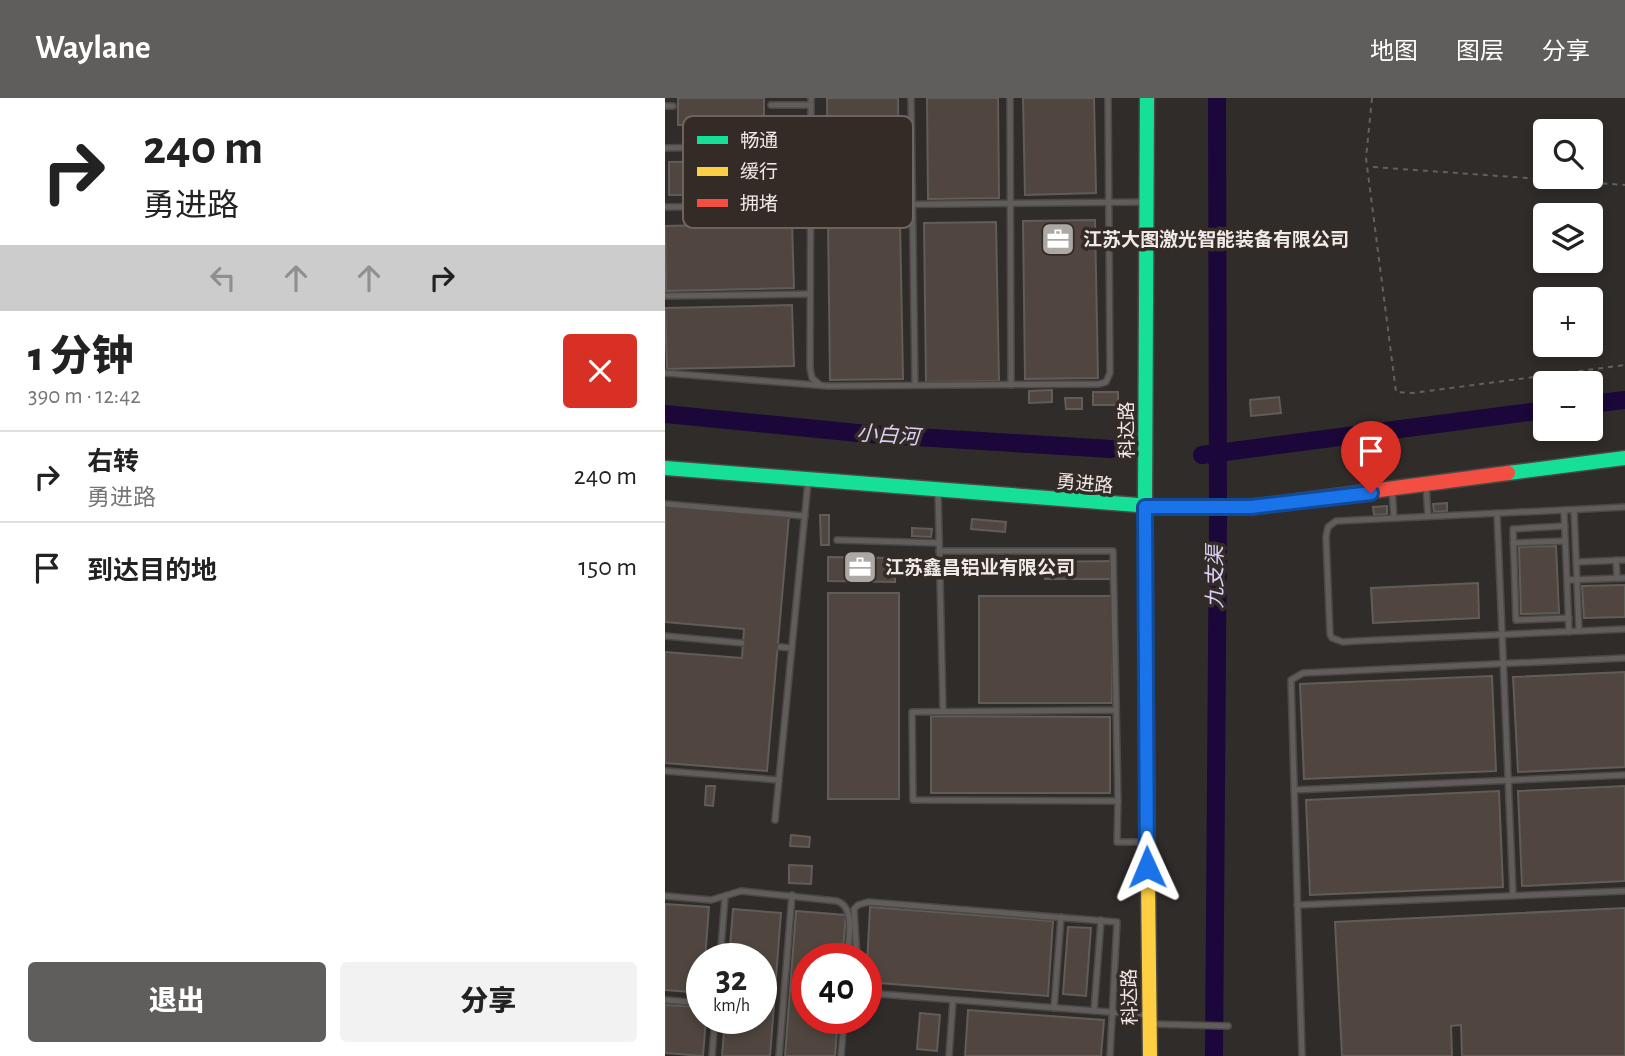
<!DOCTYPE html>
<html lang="zh">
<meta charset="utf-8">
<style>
body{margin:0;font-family:"Alegreya Sans","Noto Sans SC",sans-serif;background:#f2f2f2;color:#222;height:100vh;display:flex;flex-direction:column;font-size:26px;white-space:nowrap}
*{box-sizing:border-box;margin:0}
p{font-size:23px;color:#767676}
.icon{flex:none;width:38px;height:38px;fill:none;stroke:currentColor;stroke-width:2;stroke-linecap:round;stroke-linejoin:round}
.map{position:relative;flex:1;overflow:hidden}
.panel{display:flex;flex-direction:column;background:#fff;width:665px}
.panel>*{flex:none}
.banner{background:#fff;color:#222;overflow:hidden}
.fabs{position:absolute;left:868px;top:21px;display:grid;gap:14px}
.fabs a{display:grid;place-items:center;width:70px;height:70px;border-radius:7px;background:#fff;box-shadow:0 4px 10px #0003;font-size:35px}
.speed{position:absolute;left:21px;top:845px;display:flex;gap:14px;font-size:35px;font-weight:700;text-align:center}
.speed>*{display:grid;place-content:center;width:91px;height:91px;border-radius:50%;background:#fff;box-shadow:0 4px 10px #0003;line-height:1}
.speed small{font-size:18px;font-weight:400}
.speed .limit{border:10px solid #d22;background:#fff;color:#111}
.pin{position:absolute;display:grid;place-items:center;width:60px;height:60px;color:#fff;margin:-72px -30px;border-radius:50% 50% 50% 0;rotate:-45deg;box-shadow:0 0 7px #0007}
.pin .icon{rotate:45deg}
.me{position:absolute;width:77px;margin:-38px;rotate:359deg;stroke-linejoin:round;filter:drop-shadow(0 0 5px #0008)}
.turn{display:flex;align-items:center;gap:24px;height:147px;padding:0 28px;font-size:32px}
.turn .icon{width:91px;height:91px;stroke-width:2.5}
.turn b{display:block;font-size:49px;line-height:60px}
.lanes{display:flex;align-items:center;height:66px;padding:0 28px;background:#0003;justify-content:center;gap:35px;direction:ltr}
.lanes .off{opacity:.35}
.round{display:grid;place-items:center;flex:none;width:74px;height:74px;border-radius:7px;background:#f2f2f2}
.head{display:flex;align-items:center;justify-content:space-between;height:119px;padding:0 28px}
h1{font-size:42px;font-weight:800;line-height:52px}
.action{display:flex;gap:14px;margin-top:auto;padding:14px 28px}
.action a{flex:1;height:80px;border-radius:7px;background:#605e5c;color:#fff;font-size:28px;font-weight:800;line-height:80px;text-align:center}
.action a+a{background:#f2f2f2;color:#222}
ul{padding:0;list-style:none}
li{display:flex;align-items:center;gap:21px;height:91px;padding:0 28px;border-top:2px solid #e0e0e0}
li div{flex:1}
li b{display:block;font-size:26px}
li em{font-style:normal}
header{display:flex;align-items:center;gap:42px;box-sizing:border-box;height:98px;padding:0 35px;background:#605e5c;color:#fff}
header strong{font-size:33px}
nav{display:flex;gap:38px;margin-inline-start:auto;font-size:24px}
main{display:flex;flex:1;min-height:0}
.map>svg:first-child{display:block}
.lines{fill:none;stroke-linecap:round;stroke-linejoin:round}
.river{stroke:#1b0739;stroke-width:18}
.building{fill:#50463f;stroke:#605c5a;stroke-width:2}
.lane-casing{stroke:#4b4845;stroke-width:8}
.fast-casing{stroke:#4b4845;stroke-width:17}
.slow-casing{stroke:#4b4845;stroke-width:17}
.jam-casing{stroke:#4b4845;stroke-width:17}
.path{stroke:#63605e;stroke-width:2;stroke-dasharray:5 5;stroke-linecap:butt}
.lane{stroke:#615d5b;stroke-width:5}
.fast{stroke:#16e098;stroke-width:14}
.slow{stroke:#ffcf43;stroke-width:14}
.jam{stroke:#f24e42;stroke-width:14}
.route-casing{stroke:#114b97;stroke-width:18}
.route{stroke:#1a73e8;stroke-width:12}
.labels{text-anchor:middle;stroke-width:7;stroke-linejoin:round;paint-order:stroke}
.poi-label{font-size:19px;font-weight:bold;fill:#efeae6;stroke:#342b26;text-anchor:start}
.street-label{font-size:19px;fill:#efeae6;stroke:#342b26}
.water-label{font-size:21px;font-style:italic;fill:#d7d1f6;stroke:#342b26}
.key{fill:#342b26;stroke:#6c6460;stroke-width:2}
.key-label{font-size:19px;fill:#efeae6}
</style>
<header>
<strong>Waylane</strong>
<nav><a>地图</a><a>图层</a><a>分享</a></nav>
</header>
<main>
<section class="panel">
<div class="banner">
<div class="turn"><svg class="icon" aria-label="right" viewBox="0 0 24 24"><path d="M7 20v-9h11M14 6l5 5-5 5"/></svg><div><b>240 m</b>勇进路</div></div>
<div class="lanes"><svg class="icon off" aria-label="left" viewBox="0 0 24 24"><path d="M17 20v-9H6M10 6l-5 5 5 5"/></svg><svg class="icon off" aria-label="ahead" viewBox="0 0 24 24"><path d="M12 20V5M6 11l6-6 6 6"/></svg><svg class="icon off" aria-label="ahead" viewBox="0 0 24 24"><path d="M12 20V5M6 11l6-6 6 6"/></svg><svg class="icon" aria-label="right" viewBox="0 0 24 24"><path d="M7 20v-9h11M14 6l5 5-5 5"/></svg></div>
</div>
<div class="head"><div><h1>1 分钟</h1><p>390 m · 12:42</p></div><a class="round" style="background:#d93025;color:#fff"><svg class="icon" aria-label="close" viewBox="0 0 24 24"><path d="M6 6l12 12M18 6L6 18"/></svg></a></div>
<ul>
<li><svg class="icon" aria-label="right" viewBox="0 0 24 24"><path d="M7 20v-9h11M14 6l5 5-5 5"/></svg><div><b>右转</b><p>勇进路</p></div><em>240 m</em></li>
<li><svg class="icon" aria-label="arrive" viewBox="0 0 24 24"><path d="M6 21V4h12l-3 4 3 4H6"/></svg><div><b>到达目的地</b></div><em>150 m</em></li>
</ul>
<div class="action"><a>退出</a><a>分享</a></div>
</section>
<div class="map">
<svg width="960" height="958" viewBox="0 0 960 958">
<rect width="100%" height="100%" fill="#302c2a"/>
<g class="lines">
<!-- river -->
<g class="river">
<polyline points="926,306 960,302"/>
<polyline points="0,316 203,336 446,351"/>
<polyline points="537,357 880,312"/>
<polyline points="549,958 553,418 552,0"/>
</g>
</g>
<!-- building -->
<g class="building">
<polygon points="13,0 99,0 99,26 13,27"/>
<polygon points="162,0 233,0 234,100 163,101"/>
<polygon points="262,0 333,0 334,100 263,101"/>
<polygon points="358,0 429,0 431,95 360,97"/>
<polygon points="127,62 128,96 4,97 4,64"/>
<polygon points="430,122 433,280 360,281 358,123"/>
<polygon points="235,123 238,281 165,282 163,124"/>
<polygon points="331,124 334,283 261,284 259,125"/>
<polygon points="127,125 129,190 1,193 0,128"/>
<polygon points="127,207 129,268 2,271 0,210"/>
<polygon points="387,292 387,304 364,305 364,293"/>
<rect x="428" y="294" width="25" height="13"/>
<polygon points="614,299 616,315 586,318 585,302"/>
<polygon points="400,300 417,300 417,311 401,311"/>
<polygon points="782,405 782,413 769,414 768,406"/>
<polygon points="0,407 124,418 102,673 0,665 0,554 77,560 79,531 0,524"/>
<polygon points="722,408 722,416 709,417 708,409"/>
<polygon points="155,417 164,417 164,447 156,447"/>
<polygon points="307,421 341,424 340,434 306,431"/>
<polygon points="247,430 267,431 266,439 247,438"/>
<polygon points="891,448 894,515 856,516 854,449"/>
<polygon points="163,459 230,460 230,484 163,483"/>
<polygon points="446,463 446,481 380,481 380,464"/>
<polygon points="813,485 814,520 708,525 706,490"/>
<polygon points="960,487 960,519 919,520 917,488"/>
<rect x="163" y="495" width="71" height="206"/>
<rect x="314" y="498" width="133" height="107"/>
<polygon points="960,574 960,669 853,674 848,579"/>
<polygon points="827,578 831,673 639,681 635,586"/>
<polygon points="266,618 445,619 445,695 266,695"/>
<polygon points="41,688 50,688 48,708 40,707"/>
<polygon points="960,688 960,783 857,788 853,693"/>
<polygon points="834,693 838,789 645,797 641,702"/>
<polygon points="126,737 145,739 144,749 125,748"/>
<polygon points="124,767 147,768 146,786 124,785"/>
<polygon points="0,806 44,809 40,861 37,861 37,895 0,892"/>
<polygon points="205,809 388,823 383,898 201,884"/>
<polygon points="960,810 960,958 797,958 796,927 786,928 787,958 677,958 670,824"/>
<polygon points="68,811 116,815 105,958 57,958 60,920 96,920 96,861 64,861"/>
<polygon points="131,813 181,817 177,861 142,861 142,920 173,920 170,958 120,958"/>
<polygon points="403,829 426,830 421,898 398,896"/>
<polygon points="0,907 37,909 37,920 41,920 38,958 0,955"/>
<polygon points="303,912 439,922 436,958 300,958"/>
<polygon points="255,915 275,917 272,953 252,951"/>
</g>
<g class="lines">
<!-- lane casing -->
<g class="lane-casing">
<g id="lane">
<polyline points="146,0 145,270 147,280 155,287"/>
<polyline points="246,0 250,287"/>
<polyline points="345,0 346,287"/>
<polyline points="106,7 146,7"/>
<polyline points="0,8 8,8"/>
<polyline points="0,50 146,47"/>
<polyline points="0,109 481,104"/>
<polyline points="0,198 145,196"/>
<polyline points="0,275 163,288 434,286 441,284 445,275 443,0"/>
<polyline points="761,387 763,418"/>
<polyline points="273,392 278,613"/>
<polyline points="727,392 729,420"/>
<polyline points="0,406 140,418"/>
<polyline points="960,409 671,423 663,429 661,439 665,536 667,540 678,544 691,543 960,531"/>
<polyline points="899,412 904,534"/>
<polyline points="909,412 914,533"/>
<polyline points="832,415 848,797"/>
<polyline points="900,428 848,431 851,522 904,520"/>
<polyline points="172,442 274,445"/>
<polyline points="848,445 900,443"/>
<polyline points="274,453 448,453 453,703 248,702 247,614 451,612"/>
<polyline points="951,462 952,480"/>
<polyline points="911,464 960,462"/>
<polyline points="902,482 960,480"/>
<polyline points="0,538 77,545"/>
<polyline points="115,549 127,550"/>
<polyline points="0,673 114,682"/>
<polyline points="629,692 960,677"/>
<polyline points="453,703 452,744 482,744"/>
<polyline points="110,722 143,384"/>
<path d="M0,798L46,802L76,793L172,803C192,810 183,844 182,861"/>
<polyline points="632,807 960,793"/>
<polyline points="55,861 60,799"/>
<polyline points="192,861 189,811 193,807 203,804 452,824 445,958"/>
<polyline points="201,895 483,917"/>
<polyline points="0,902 37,905"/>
<polyline points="389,910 396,819"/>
<polyline points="429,913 436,822"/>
<polyline points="486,926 563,928"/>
<polyline points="47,958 50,920"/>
<polyline points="114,958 127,797"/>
<polyline points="176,958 179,920"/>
<polyline points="284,958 288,902"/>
<polyline points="637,958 626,582 638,575 960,560"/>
</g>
</g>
<!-- fast casing -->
<g class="fast-casing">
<g id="fast">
<polyline points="482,0 480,409 483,780"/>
<polyline points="0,370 498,409"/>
<polyline points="843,375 960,360"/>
</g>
</g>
<!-- slow casing -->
<g class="slow-casing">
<polyline id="slow" points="483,780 485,958"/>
</g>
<!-- jam casing -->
<g class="jam-casing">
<polyline id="jam" points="498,409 586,409 843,375"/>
</g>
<!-- path -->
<g class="path">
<polyline points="707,0 701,60 731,294 748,295 960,267"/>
<polyline points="708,69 960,87"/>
</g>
<!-- lane -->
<use href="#lane" class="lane"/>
<!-- fast -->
<use href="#fast" class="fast"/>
<!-- slow -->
<use href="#slow" class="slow"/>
<!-- jam -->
<use href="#jam" class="jam"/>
</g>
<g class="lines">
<!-- route casing -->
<g class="route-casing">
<polyline id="route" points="482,769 480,409 586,409 706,395"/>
</g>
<!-- route -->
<use href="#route" class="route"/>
</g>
<!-- icons -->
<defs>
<g id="office-square" transform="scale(1.75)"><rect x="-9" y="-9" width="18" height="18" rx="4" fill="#aca8a4" stroke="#342b26"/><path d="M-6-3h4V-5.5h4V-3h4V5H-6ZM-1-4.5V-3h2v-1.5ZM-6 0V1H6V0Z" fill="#fff"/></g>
</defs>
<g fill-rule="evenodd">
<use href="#office-square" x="393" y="141"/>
<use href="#office-square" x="195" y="469"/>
</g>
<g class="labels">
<!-- poi labels -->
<g class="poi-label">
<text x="418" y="148">江苏大图激光智能装备有限公司</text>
<text x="220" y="476">江苏鑫昌铝业有限公司</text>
</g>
<!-- street labels -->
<g class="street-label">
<text transform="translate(461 332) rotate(-90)" y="7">科达路</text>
<text transform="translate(420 385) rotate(5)" y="7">勇进路</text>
<text transform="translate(464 899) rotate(-91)" y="7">科达路</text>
</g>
<!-- water labels -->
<g class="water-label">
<text transform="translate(223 337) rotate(4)" y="7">小白河</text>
<text transform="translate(550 479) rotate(-90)" y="7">九支渠</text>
</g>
</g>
<!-- legend -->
<rect x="18" y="18" width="230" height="112" rx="10" class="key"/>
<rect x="32" y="38" width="31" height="8" fill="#16e098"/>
<rect x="32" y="69" width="31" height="9" fill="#ffcf43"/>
<rect x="32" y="101" width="31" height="8" fill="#f24e42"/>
<g class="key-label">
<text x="75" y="49">畅通</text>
<text x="75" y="80">缓行</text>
<text x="75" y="112">拥堵</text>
</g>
</svg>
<div class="fabs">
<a><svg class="icon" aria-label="search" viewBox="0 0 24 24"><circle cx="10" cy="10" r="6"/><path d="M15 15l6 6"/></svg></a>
<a><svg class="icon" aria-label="layers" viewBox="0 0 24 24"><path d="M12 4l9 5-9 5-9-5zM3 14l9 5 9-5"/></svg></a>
<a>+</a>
<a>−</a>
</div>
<div class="speed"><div>32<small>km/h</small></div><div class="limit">40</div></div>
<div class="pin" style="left:706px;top:395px;background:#d93025"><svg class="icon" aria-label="arrive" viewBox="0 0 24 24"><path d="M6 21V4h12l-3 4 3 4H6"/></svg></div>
<svg class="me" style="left:482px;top:769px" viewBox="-20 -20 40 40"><path d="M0-17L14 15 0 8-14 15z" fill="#1a73e8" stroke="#fff" stroke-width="4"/></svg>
</div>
</main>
